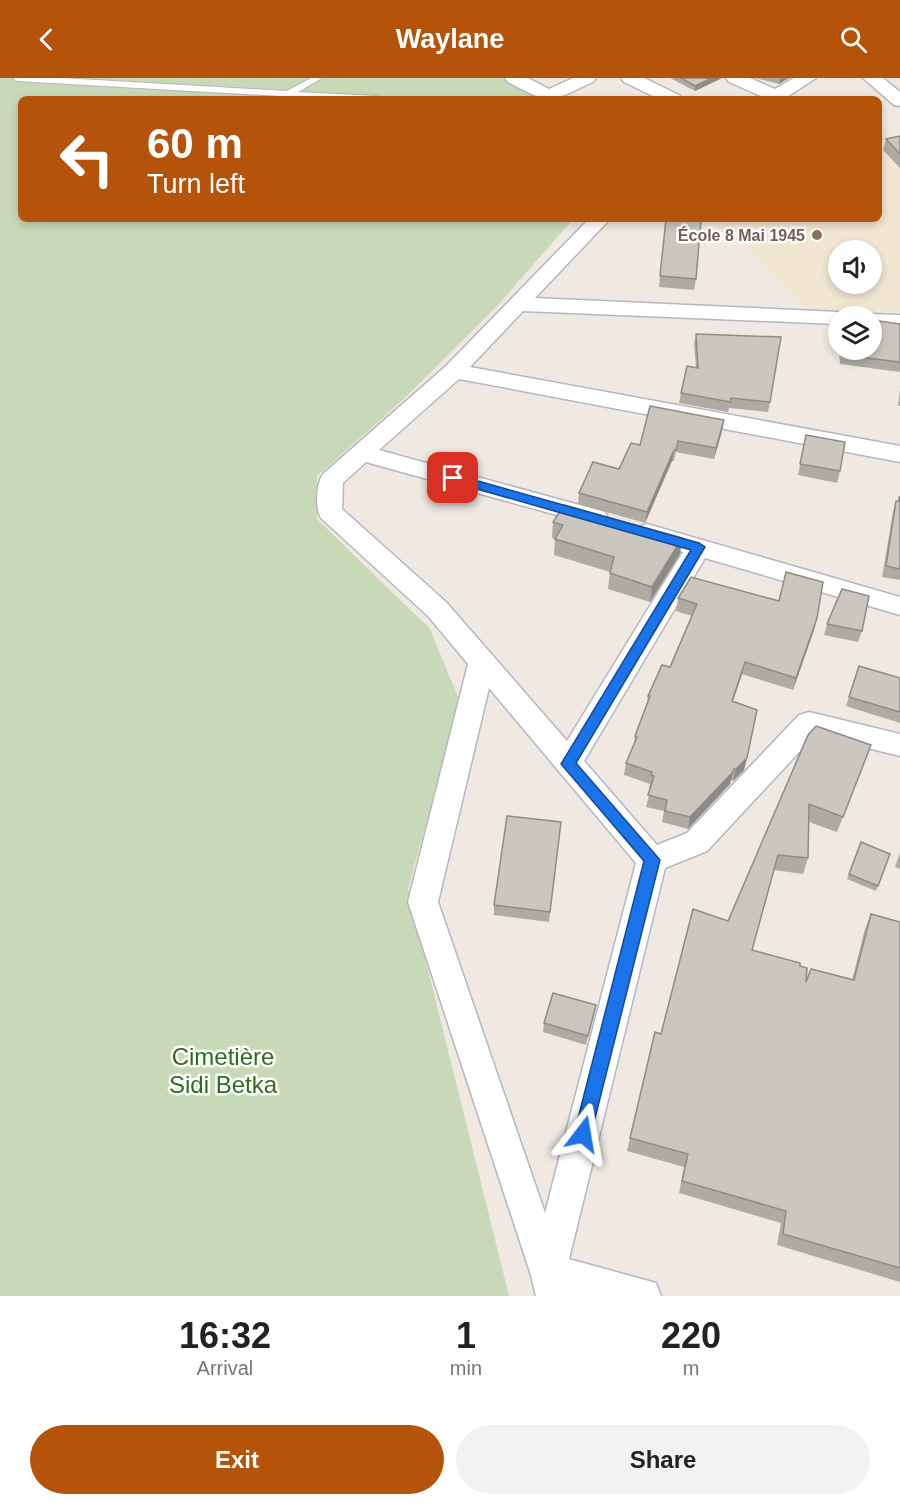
<!DOCTYPE html>
<meta charset="utf-8">
<style>
body{margin:0;font-family:Arial,sans-serif;background:#f2f2f2;color:#222;height:100vh;display:flex;flex-direction:column;font-size:22px;white-space:nowrap}
*{box-sizing:border-box;margin:0}
p{font-size:20px;color:#767676}
.icon{flex:none;width:33px;height:33px;fill:none;stroke:currentColor;stroke-width:2;stroke-linecap:round;stroke-linejoin:round}
.map{position:relative;height:1218px;overflow:hidden}
.drawer{display:flex;flex-direction:column;background:#fff;flex:1}
.drawer>*{flex:none}
.top-card{position:absolute;left:18px;top:18px;width:864px;height:126px;border-radius:9px;box-shadow:0 3px 9px #0003;background:#b45309;color:#fff;overflow:hidden}
.fabs{position:absolute;left:828px;top:162px;display:grid;gap:12px}
.fabs a{display:grid;place-items:center;width:54px;height:54px;border-radius:50%;background:#fff;box-shadow:0 3px 9px #0003;font-size:30px}
.pin{position:absolute;display:grid;place-items:center;width:51px;height:51px;color:#fff;margin:-26px;border-radius:12px;box-shadow:0 3px 9px #0006}
.me{position:absolute;width:66px;margin:-33px;rotate:14deg;stroke-linejoin:round;filter:drop-shadow(0 0 4px #0008)}
.turn{display:flex;align-items:center;gap:21px;height:126px;padding:0 30px;font-size:27px}
.turn .icon{width:78px;height:78px;stroke-width:2.5}
.turn b{display:block;font-size:42px;line-height:51px}
.eta{display:flex;justify-content:space-evenly;align-items:center;height:102px;text-align:center}
.eta b{font-size:36px;font-weight:700;line-height:42px}
.action{display:flex;gap:12px;margin-top:auto;padding:12px 30px}
.action a{flex:1;height:69px;border-radius:36px;background:#b45309;color:#fff;font-size:24px;font-weight:700;line-height:69px;text-align:center}
.action a+a{background:#f2f2f2;color:#222}
header{display:flex;justify-content:space-between;align-items:center;height:78px;padding:0 30px;background:#b45309;color:#fff;font-size:27px;font-weight:700}
.map>svg:first-child{display:block}
.education{fill:#f0e6d1;fill-rule:evenodd}
.cemetery{fill:#c8d9b8}
.lines{fill:none;stroke-linecap:round;stroke-linejoin:round}
.service-casing{stroke:#b4b7c1;stroke-width:2}
.minor-casing{stroke:#b4b7c1;stroke-width:3}
.service{fill:#fff;fill-rule:evenodd}
.minor{fill:#fff;fill-rule:evenodd}
.wall{fill:#afaba4}
.shaded-wall{fill:#8e8b86}
.building{fill:#cbc7bf;stroke:#8e8b86;stroke-width:1.5}
.route{fill:#1a73e8;stroke:#114b97;stroke-width:1.5}
.education-dot{fill:#8d6e63;stroke:#fff;stroke-width:2}
.labels{text-anchor:middle;stroke-width:5;stroke-linejoin:round;paint-order:stroke}
.far-education-label{font-size:16px;font-weight:bold;fill:#785e54;stroke:#fff;text-anchor:end}
.near-park-label{font-size:24px;fill:#2c6e1b;stroke:#fff}
</style>
<header><svg class="icon" aria-label="back" viewBox="0 0 24 24"><path d="M15 5l-7 7 7 7"/></svg>Waylane<svg class="icon" aria-label="search" viewBox="0 0 24 24"><circle cx="10" cy="10" r="6"/><path d="M15 15l6 6"/></svg></header>
<div class="map">
<svg width="900" height="1218" viewBox="0 0 900 1218">
<rect width="100%" height="100%" fill="#efe9e1"/>
<!-- education -->
<path class="education" d="M886,51L900,65V233L808,232L719,141H879V53ZM838,172H872V206H838Z"/>
<!-- cemetery -->
<polygon class="cemetery" points="0,0 505,0 548,21 21,21 21,141 573,141 498,227 405,320 317,398 317,441 430,551 460,624 408,811 509,1218 0,1218"/>
<g class="lines">
<!-- service casing -->
<g class="service-casing">
<polygon id="service" points="13,0 62,0 287,13 311,0 322,0 298,14 377,18 381,21 331,21 17,3"/>
</g>
<!-- minor casing -->
<g class="minor-casing">
<g id="minor">
<path d="M505,0H528L549,11L573,0H596L593,4C548,25 552,27 508,4Z"/>
<polygon points="621,0 644,0 679,17 682,21 659,21 624,4"/>
<polygon points="726,0 750,0 775,11 794,0 816,0 784,21 762,21 763,19 729,4"/>
<polygon points="863,0 883,0 900,14 900,28 894,27"/>
<path d="M589,141H610L535,220L838,234L848,238H838V246L523,233L470,289L900,368V384L459,301L379,372L605,434L608,440L605,446L596,448L366,384L343,405L342,431L446,524L567,663L683,474L638,461L635,455L638,449L647,446L900,519V537L705,480L584,683L657,767L687,755L799,637L809,634L900,656V678L815,657L707,773L665,790L569,1181L656,1205L661,1218H536L530,1194L408,824L468,586L428,538L321,440C315,430 316,406 323,396L446,288ZM489,610L636,785L545,1135L438,824Z"/>
<polygon points="872,236 900,237 900,249 872,248 872,238 864,238"/>
</g>
</g>
<!-- service -->
<use href="#service" class="service"/>
<!-- minor -->
<use href="#minor" class="minor"/>
</g>
<!-- wall -->
<g class="wall">
<polygon points="670,0 722,0 695,13"/>
<polygon points="755,0 789,0 779,6"/>
<polygon points="900,58 900,90 883,72 886,61"/>
<polygon points="666,141 696,201 694,212 659,209"/>
<polygon points="838,243 838,267 837,248"/>
<polygon points="900,246 900,294 840,286 839,272 872,272"/>
<polygon points="696,256 770,324 768,334 729,330 728,334 679,325 681,315 696,289 694,266"/>
<polygon points="900,311 900,328 898,328"/>
<polygon points="724,342 722,353 714,381 676,374 674,383 672,383 645,445 578,426 579,415 619,391 640,367"/>
<polygon points="806,357 840,393 837,405 798,397"/>
<polygon points="899,419 900,419 900,502 882,499 893,434 896,423 898,423"/>
<polygon points="553,444 682,460 680,476 650,524 608,511 610,494 554,477 555,461 552,460"/>
<polygon points="678,520 814,552 793,612 742,596 733,623 747,680 744,692 733,703 731,702 730,706 688,751 662,744 664,733 646,729 651,709 649,709 650,706 624,697 626,685 634,667 635,658 646,630 648,618 670,589 692,538 676,533"/>
<polygon points="827,546 862,553 858,564 824,557"/>
<polygon points="859,588 900,600 900,645 846,628"/>
<polygon points="808,657 865,683 837,754 809,744 808,780 803,796 774,792 752,872 800,888 806,904 852,902 865,851 871,836 900,844 900,1204 777,1167 781,1145 679,1115 684,1089 627,1073 655,954 661,956 728,843"/>
<polygon points="561,744 549,844 494,837 494,827"/>
<polygon points="861,764 890,776 876,813 847,801"/>
<polygon points="900,775 900,791 895,789"/>
<polygon points="596,927 586,967 543,954 544,945"/>
</g>
<!-- shaded-wall -->
<g class="shaded-wall">
<polygon points="712,0 722,0 695,13 695,8"/>
<polygon points="781,0 789,0 779,6 780,1"/>
<polygon points="724,342 722,353 714,381 716,370"/>
<polygon points="674,372 672,383 645,445 647,434"/>
<polygon points="682,460 680,476 650,524 652,509"/>
<polygon points="817,540 814,552 793,612 796,600"/>
<polygon points="745,584 742,596 729,635 732,623"/>
<polygon points="747,680 744,692 733,703 736,691"/>
<polygon points="733,694 730,706 688,751 690,739"/>
</g>
<!-- building -->
<g class="building">
<polygon points="681,0 712,0 695,8"/>
<polygon points="900,58 900,76 886,61"/>
<polygon points="666,141 701,142 696,201 660,198"/>
<polygon points="872,242 900,246 900,284 842,277 842,272 872,272"/>
<polygon points="696,256 781,259 770,324 731,320 730,324 681,315 687,288 698,290"/>
<polygon points="650,328 724,342 716,370 678,363 676,372 674,372 647,434 579,415 593,384 619,391 631,365 640,367"/>
<polygon points="806,357 845,364 840,393 800,386"/>
<polygon points="899,419 900,419 900,491 886,488 896,423 899,423"/>
<polygon points="564,427 682,460 652,509 610,495 614,479 555,461 563,447 553,444"/>
<polygon points="786,494 823,504 817,540 796,600 745,584 732,623 757,632 747,680 736,691 734,691 733,694 690,739 665,733 667,722 648,717 654,698 651,697 652,694 626,685 637,659 635,658 650,618 648,618 662,587 670,589 697,526 678,520 691,499 779,523"/>
<polygon points="842,511 869,518 862,553 827,546"/>
<polygon points="859,588 900,600 900,634 849,619"/>
<polygon points="816,648 871,667 843,739 809,726 808,780 778,777 752,872 800,885 800,888 807,890 806,904 811,891 854,902 871,836 900,844 900,1190 783,1156 786,1133 682,1103 688,1076 630,1060 655,954 661,956 693,831 728,843 808,657"/>
<polygon points="507,738 561,744 550,834 494,827"/>
<polygon points="861,764 890,776 878,808 849,796"/>
<polygon points="553,915 596,927 588,958 544,945"/>
</g>
<!-- route -->
<polygon class="route" points="453,396 699,465 705,469 576,685 660,782 591,1056 589,1062 583,1065 577,1062 574,1056 644,783 561,686 691,472 449,403 447,400"/>
<!-- markers -->
<circle class="education-dot" cx="817" cy="157" r="6"/>
<g class="labels">
<!-- far-education labels -->
<g class="far-education-label">
<text x="805" y="163">École 8 Mai 1945</text>
</g>
<!-- near-park labels -->
<g class="near-park-label">
<text x="223" y="987">Cimetière<tspan x="223" dy="28">Sidi Betka</tspan></text>
</g>
</g>
</svg>
<div class="fabs">
<a><svg class="icon" aria-label="sound" viewBox="0 0 24 24"><path d="M4 9h4l5-4v14l-5-4H4zM17 9q2 3 0 6"/></svg></a>
<a><svg class="icon" aria-label="layers" viewBox="0 0 24 24"><path d="M12 4l9 5-9 5-9-5zM3 14l9 5 9-5"/></svg></a>
</div>
<div class="pin" style="left:453px;top:400px;background:#d93025"><svg class="icon" aria-label="arrive" viewBox="0 0 24 24"><path d="M6 21V4h12l-3 4 3 4H6"/></svg></div>
<svg class="me" style="left:583px;top:1056px" viewBox="-20 -20 40 40"><path d="M0-17L14 15 0 8-14 15z" fill="#1a73e8" stroke="#fff" stroke-width="4"/></svg>
<div class="top-card">
<div class="turn"><svg class="icon" aria-label="left" viewBox="0 0 24 24"><path d="M17 20v-9H6M10 6l-5 5 5 5"/></svg><div><b>60 m</b>Turn left</div></div>
</div>
</div>
<section class="drawer">
<div class="eta">
<div><b>16:32</b><p>Arrival</p></div>
<div><b>1</b><p>min</p></div>
<div><b>220</b><p>m</p></div>
</div>
<div class="action"><a>Exit</a><a>Share</a></div>
</section>
